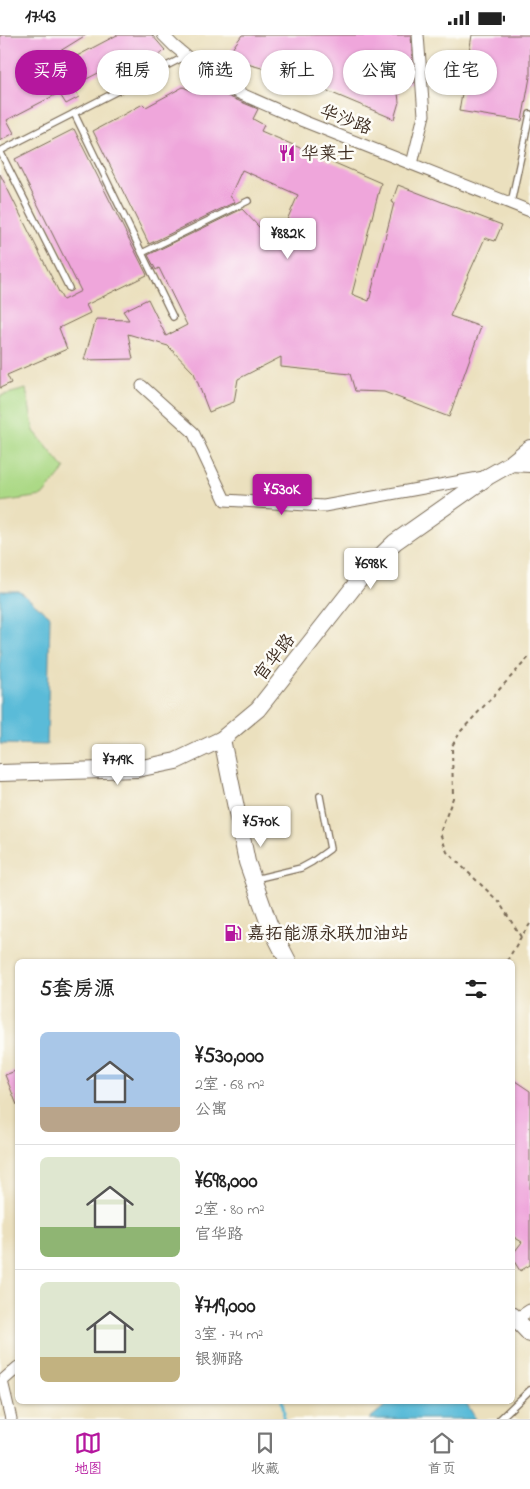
<!DOCTYPE html>
<html lang="zh">
<head>
<meta charset="utf-8">
<style>
  :root { --surface:#fff; --page:#f2f2f2; --text:#222; --muted:#767676; --line:#e0e0e0; --accent:#b5179e }
  body { margin:0; font-family:"Indie Flower","LXGW WenKai TC",sans-serif; background:var(--page); color:var(--text); height:100vh; display:flex; flex-direction:column; font-size:19px; white-space:nowrap }
  * { box-sizing:border-box; margin:0 }
  p { font-size:16px; color:var(--muted) }
  .icon { flex:none; width:28px; height:28px; fill:none; stroke:currentColor; stroke-width:2; stroke-linecap:round; stroke-linejoin:round }
  .map { position:relative; flex:1; overflow:hidden }
  .drawer { position:absolute; left:15px; top:924px; width:500px; height:445px; display:flex; flex-direction:column; background:var(--surface); border-radius:8px; box-shadow:0 1px 4px #0004 }
  .drawer>* { flex:none }
  .banner { position:absolute; left:15px; top:15px; width:500px; height:45px; display:flex; gap:10px }
  .price { position:absolute; translate:-50% -42px; padding:0 11px; border-radius:5px; background:#fff; color:#222; font-size:16px; line-height:32px; filter:drop-shadow(0 1px 2px #0008) }
  .price::after { content:''; position:absolute; left:50%; top:30px; width:15px; height:11px; margin-left:-8px; background:inherit; clip-path:polygon(0 0,100% 0,50% 100%) }
  .price.selected { background:var(--accent); color:#fff }
  ul { padding:0; list-style:none }
  li { display:flex; align-items:center; gap:15px; height:125px; padding:0 25px }
  li+li { border-top:1px solid var(--line) }
  li span { display:grid; place-items:center; flex:none; width:140px; height:100px; border-radius:8px; color:#555 }
  li>.icon { margin-inline-start:auto }
  span .icon { width:60px; height:60px; fill:#fffc; stroke-width:1 }
  li b { font-size:21px }
  h2 { display:flex; justify-content:space-between; align-items:center; height:60px; padding:0 25px; font-size:21px }
  .chip { padding:0 18px; border-radius:22px; background:var(--surface); box-shadow:0 1px 4px #0004; font-size:18px; line-height:45px }
  .chip.selected { background:var(--accent); color:#fff }
  .status { display:flex; justify-content:space-between; align-items:center; height:35px; padding:0 25px; background:var(--surface); direction:ltr }
  .status svg { height:14px; fill:currentColor }
  .dock { display:flex; justify-content:space-around; align-items:center; height:70px; border-top:1px solid var(--line); background:var(--surface); font-size:14px; color:var(--muted) }
  .dock a { display:grid; justify-items:center; gap:2px }
  .dock .selected { color:var(--accent) }
  .map>svg:first-child { display:block }
</style>
</head>
<body>
<div class="status"><b>17:43</b><svg viewBox="0 0 49 12"><path d="M0 12V9h3v3zM5 12V6h3v6zM10 12V3h3v9zM15 12V0h3v12zM26 1h20v11H26zM47 4h2v5h-2z"/></svg></div>
<div class="map">
<svg width="530" height="1384" viewBox="0 0 530 1384">
  <rect width="100%" height="100%" fill="#fdfcf7"/>
  <filter id="ink" filterUnits="userSpaceOnUse"><feTurbulence type="fractalNoise" baseFrequency=".02" numOctaves="2"/><feDisplacementMap in="SourceGraphic" scale="10" xChannelSelector="R" yChannelSelector="G"/><feConvolveMatrix kernelMatrix="1 2 1 2 8 2 1 2 1" color-interpolation-filters="sRGB"/></filter>
  <filter id="wash" filterUnits="userSpaceOnUse"><feTurbulence type="fractalNoise" baseFrequency=".0096" numOctaves="4" result="noise"/><feDisplacementMap in="SourceGraphic" scale="20" xChannelSelector="R" yChannelSelector="G"/><feGaussianBlur stdDeviation="1.12" result="paint"/><feColorMatrix in="noise" values="0 0 0 0 0 0 0 0 0 0 0 0 0 0 0 0 0 1.4 0 .05"/><feComposite in="paint" operator="in"/></filter>
  <g filter="url(#wash)">
    <rect width="100%" height="100%" fill="#ebe0be"/>
    <!-- green -->
    <path fill="#acd986" stroke="#748252" d="M26 354 34 396 65 434 42 461 0 467V361Z"/>
    <!-- water -->
    <g fill="#5abbd8" stroke="#4a727b">
      <path d="M0 556H19L50 581 47 710 0 709Z"/>
      <path d="M391 1366H465L476 1384H369Z"/>
    </g>
    <g fill="none" stroke-linecap="round" stroke-linejoin="round">
      <!-- stream -->
      <path stroke="#5abbd8" stroke-width="3" d="M282 1366 284 1377 283 1384"/>
    </g>
    <g id="blocks">
      <!-- building -->
      <g fill="#efa6db">
        <path d="M0 0H86L52 21 58 31 117 0H152L165 15 150 29 139 17 73 51 79 62 66 69 59 58 7 85 14 98 0 106Z"/>
        <path d="M242 0H411L414 48 397 49 399 67 394 84 320 53 319 55 284 39 232 25 229 18Z"/>
        <path d="M472 0H530V42L522 86 459 76Z"/>
        <path d="M198 45 214 53 220 58 258 74 253 84 264 90 261 96 381 148 352 259 369 266 394 168 392 167 398 150 502 190 495 206 485 203 450 281 481 292 449 382 384 357 355 356 350 339 281 332V322L238 344 234 367 209 377 194 338 168 311 128 299 133 324 84 325 96 284 129 285 123 276 148 264 166 301 187 290 159 233 156 235 148 220 242 174 276 210 298 160 242 135 230 161 235 167 149 209 93 96 143 69 146 72 183 52 193 56Z"/>
        <path d="M74 94 147 240 86 270 90 278 59 293 67 314 7 340 11 348 0 353V139L63 265 81 256 15 124Z"/>
        <path d="M18 1035V1070H17L5 1040Z"/>
        <path d="M512 1044 530 1056V1230L520 1236 512 1223V1220L522 1207 512 1201Z"/>
      </g>
    </g>
  </g>
  <g filter="url(#ink)">
    <use href="#blocks" fill-opacity="0" stroke="#796a56" stroke-width="1"/>
    <g fill="none" stroke-linecap="round" stroke-linejoin="round">
      <!-- service casing -->
      <g stroke="#796a56" stroke-width="8">
        <g id="service">
          <path d="M74 78 173 282"/>
          <path d="M0 116 186 21"/>
          <path d="M0 116 69 253"/>
          <path d="M511 168 530 79"/>
          <path d="M142 218 248 166"/>
          <path d="M255 844 301 833 312 827 330 814 320 761"/>
          <path d="M500 1384 530 1355"/>
        </g>
      </g>
      <!-- minor casing -->
      <g stroke="#796a56" stroke-width="13">
        <g id="minor">
          <path d="M163 0 174 11 223 51 303 86 530 176"/>
          <path d="M412 129 424 80 418 0"/>
          <path d="M142 351 193 397 225 465 324 471 484 442"/>
          <path d="M516 1284 530 1275"/>
          <path d="M11 1384 2 1346 18 1332"/>
        </g>
      </g>
      <!-- tertiary casing -->
      <g stroke="#796a56" stroke-width="16">
        <path id="tertiary" d="M510 429 530 430"/>
      </g>
      <!-- secondary casing -->
      <g stroke="#796a56" stroke-width="18">
        <g id="secondary">
          <path d="M222 704 247 827 269 889 288 926"/>
          <path d="M0 738 137 734 176 726 222 704 258 674 371 530 395 507 489 441 510 429 530 413"/>
          <path d="M512 1280 530 1299"/>
        </g>
      </g>
      <!-- path -->
      <g stroke="#796a56" stroke-width="2" stroke-dasharray="4 4" stroke-linecap="butt">
        <path d="M521 902 499 867 447 817 440 798 453 763 452 711 461 696 530 621"/>
        <path d="M507 926 521 902 530 889"/>
      </g>
      <!-- service -->
      <use href="#service" stroke="#fff" stroke-width="5.5"/>
      <!-- minor -->
      <use href="#minor" stroke="#fff" stroke-width="11"/>
      <!-- tertiary -->
      <use href="#tertiary" stroke="#fff" stroke-width="14"/>
      <!-- secondary -->
      <use href="#secondary" stroke="#fff" stroke-width="16"/>
    </g>
  </g>
  <!-- icons -->
  <defs>
    <g id="restaurant-bare" transform="scale(1.35)"><path d="M-5-6h1v4h1v-4h1v4h1v-4h1v5L-1.5 .5V6h-2V.5L-5-1ZM5-6V6H3V1.5H1.5Q1.5-4 5-6Z" fill="#b5179e" stroke="#fdfcf7" stroke-width="2.5" paint-order="stroke"/></g>
    <g id="fuel-bare" transform="scale(1.35)"><path d="M-5.5-6h7V0h2V4h1.3V-2.5L3-4.5l.8-.8L6-3V5H2.5V1h-1V6h-7ZM-4.2-4.7v3.2H.2V-4.7Z" fill="#b5179e" stroke="#fdfcf7" stroke-width="2.5" paint-order="stroke"/></g>
  </defs>
  <g fill-rule="evenodd">
    <use href="#restaurant-bare" x="287" y="118"/>
    <use href="#fuel-bare" x="233" y="898"/>
  </g>
  <g text-anchor="middle" stroke-width="5" stroke-linejoin="round" paint-order="stroke">
    <!-- street labels -->
    <g font-size="18" fill="#3b2a1e" stroke="#fdfcf7">
      <text transform="translate(346 84) rotate(21)" y="6">华沙路</text>
      <text transform="translate(274 622) rotate(-52)" y="6">官华路</text>
    </g>
    <!-- poi labels -->
    <g font-size="18" fill="#3b2a1e" stroke="#fdfcf7" text-anchor="start">
      <text x="301" y="124">华莱士</text>
      <text x="247" y="904">嘉拓能源永联加油站</text>
    </g>
  </g>
</svg>
<b class="price" style="left:288px;top:225px">¥882K</b>
<b class="price selected" style="left:282px;top:481px">¥530K</b>
<b class="price" style="left:371px;top:555px">¥698K</b>
<b class="price" style="left:118px;top:751px">¥719K</b>
<b class="price" style="left:261px;top:813px">¥570K</b>
<div class="banner">
<a class="chip selected">买房</a>
<a class="chip">租房</a>
<a class="chip">筛选</a>
<a class="chip">新上</a>
<a class="chip">公寓</a>
<a class="chip">住宅</a>
</div>
<section class="drawer">
<h2>5套房源<svg class="icon" aria-label="filters" viewBox="0 0 24 24"><path d="M4 7h16M4 17h16"/><circle cx="9" cy="7" r="2"/><circle cx="15" cy="17" r="2"/></svg></h2>
<ul>
<li><span style="background:linear-gradient(#a9c7e8 75%,#b9a48a 0)"><svg class="icon" aria-label="home" viewBox="0 0 24 24"><path d="M3 11l9-7 9 7M6 9v11h12V9"/></svg></span><div><b>¥530,000</b><p>2室 · 68 m²</p><p>公寓</p></div></li>
<li><span style="background:linear-gradient(#dfe7d0 70%,#8fb573 0)"><svg class="icon" aria-label="home" viewBox="0 0 24 24"><path d="M3 11l9-7 9 7M6 9v11h12V9"/></svg></span><div><b>¥698,000</b><p>2室 · 80 m²</p><p>官华路</p></div></li>
<li><span style="background:linear-gradient(#dfe7d0 75%,#c2b280 0)"><svg class="icon" aria-label="home" viewBox="0 0 24 24"><path d="M3 11l9-7 9 7M6 9v11h12V9"/></svg></span><div><b>¥719,000</b><p>3室 · 74 m²</p><p>银狮路</p></div></li>
</ul>
</section>
</div>
<nav class="dock">
<a class="selected"><svg class="icon" aria-label="map" viewBox="0 0 24 24"><path d="M3 6l6-2 6 2 6-2v14l-6 2-6-2-6 2zM9 4v14M15 6v14"/></svg>地图</a>
<a><svg class="icon" aria-label="saved" viewBox="0 0 24 24"><path d="M7 4h10v16l-5-4-5 4z"/></svg>收藏</a>
<a><svg class="icon" aria-label="home" viewBox="0 0 24 24"><path d="M3 11l9-7 9 7M6 9v11h12V9"/></svg>首页</a>
</nav>
</body>
</html>
